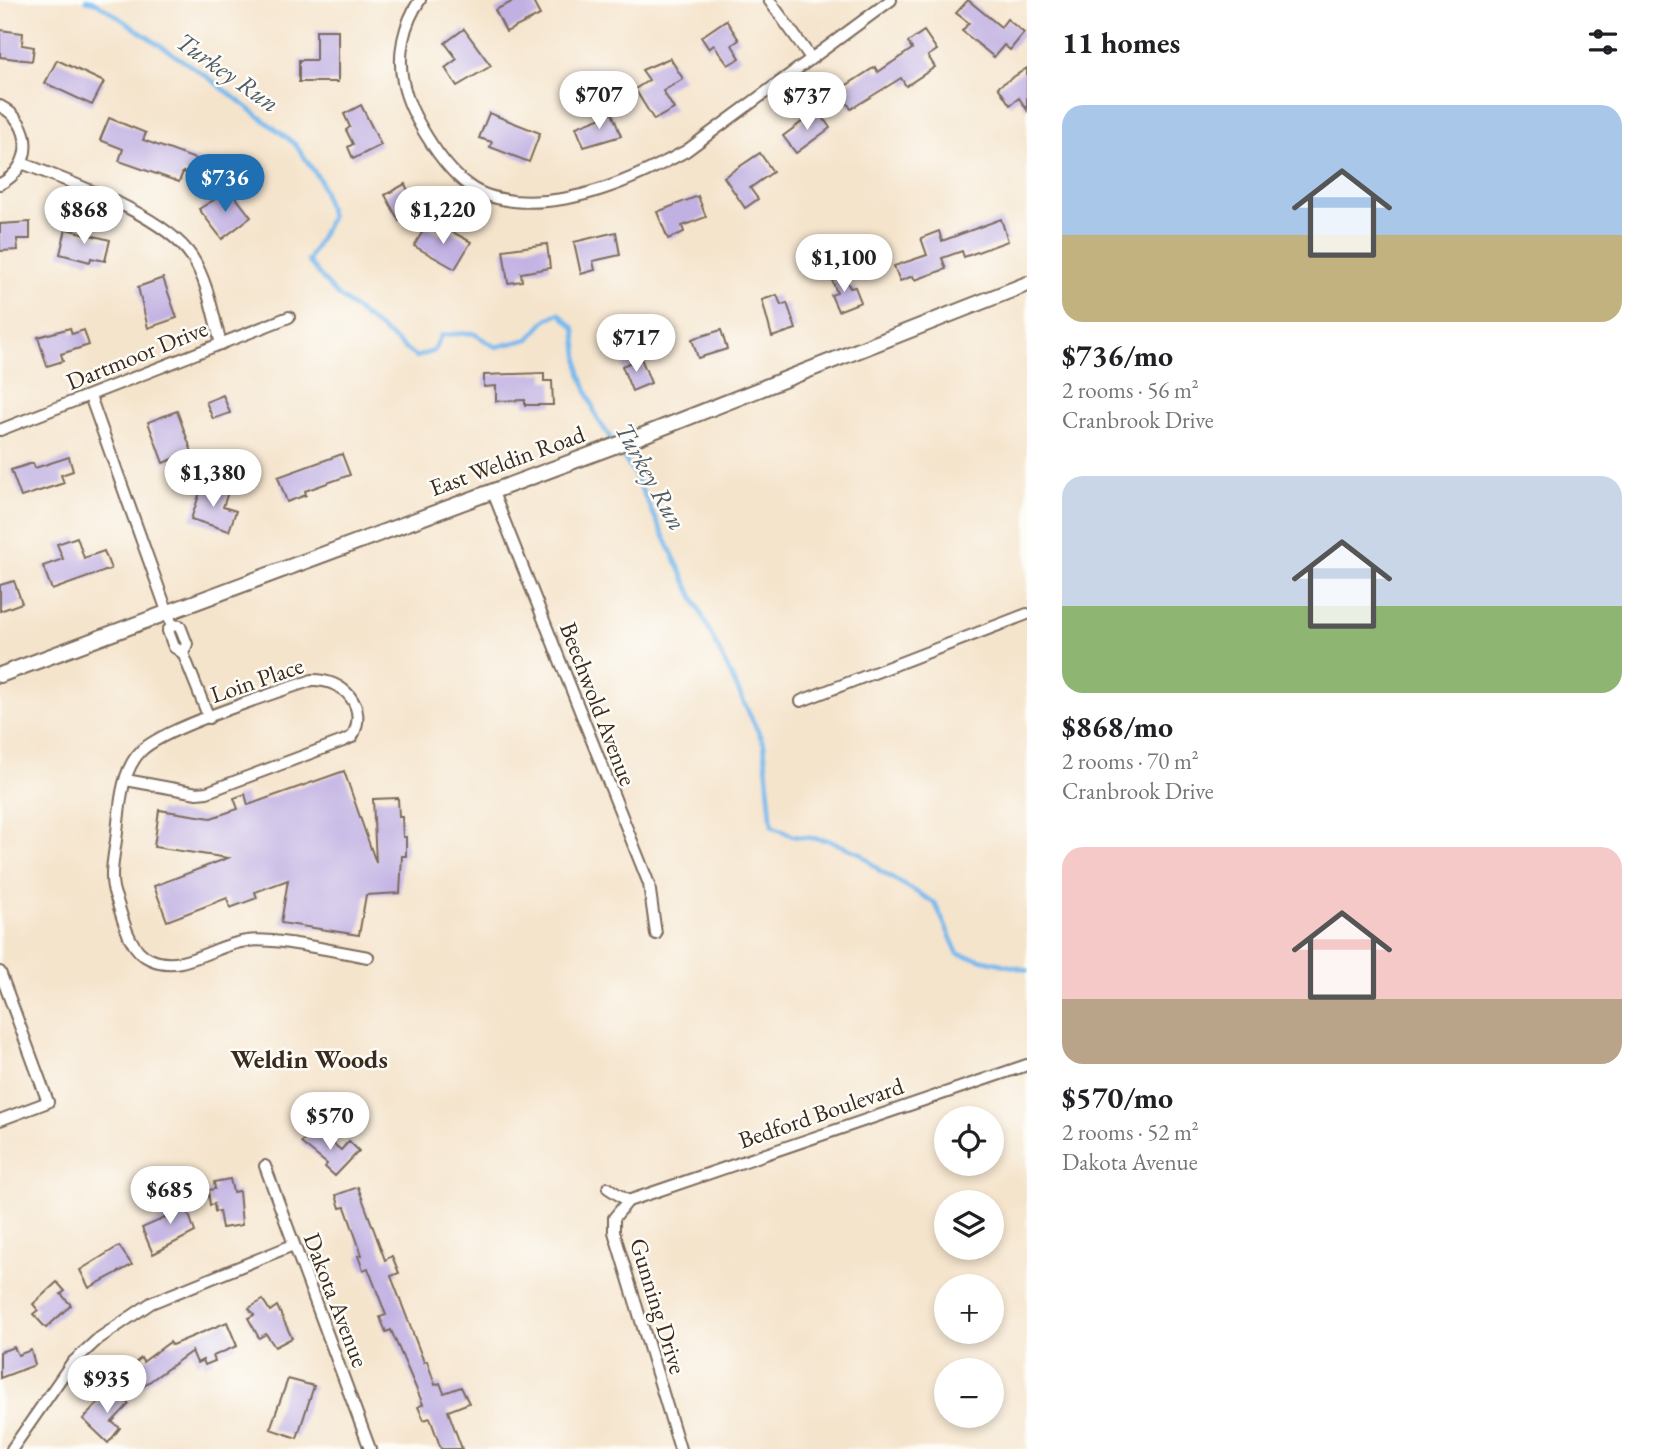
<!DOCTYPE html>
<html lang="en">
<head>
<meta charset="utf-8">
<style>
  :root { --surface:#fff; --page:#f2f2f2; --text:#202124; --muted:#757577; --accent:#1f6fb2 }
  body { margin:0; font-family:"EB Garamond",serif; background:var(--page); color:var(--text); height:100vh; display:flex; flex-direction:column; font-size:26px; white-space:nowrap }
  * { box-sizing:border-box; margin:0 }
  p { font-size:23px; color:var(--muted) }
  .icon { flex:none; width:38px; height:38px; fill:none; stroke:currentColor; stroke-width:2; stroke-linecap:round; stroke-linejoin:round }
  .map { position:relative; flex:1; overflow:hidden }
  .panel { display:flex; flex-direction:column; background:var(--surface); width:630px }
  .panel>* { flex:none }
  .tools { position:absolute; left:934px; top:1106px; display:grid; gap:14px }
  .tools a { display:grid; place-items:center; width:70px; height:70px; border-radius:50%; background:var(--surface); box-shadow:0 4px 10px #0003; font-size:35px }
  .price { position:absolute; translate:-50% -60px; padding:0 16px; border-radius:24px; background:#fff; color:#222; font-size:23px; line-height:46px; filter:drop-shadow(0 2px 4px #0008) }
  .price::after { content:''; position:absolute; left:50%; top:42px; width:21px; height:16px; margin-left:-10px; background:inherit; clip-path:polygon(0 0,100% 0,50% 100%) }
  .price.on { background:var(--accent); color:#fff }
  ul { padding:0; list-style:none }
  li { display:grid; align-content:center; gap:14px; height:371px; padding:0 35px }
  li span { display:grid; place-items:center; height:217px; border-radius:21px; color:#555 }
  li>.icon { margin-inline-start:auto }
  span .icon { width:126px; height:126px; fill:#fffc; stroke-width:1 }
  li b { font-size:30px }
  h2 { display:flex; justify-content:space-between; align-items:center; height:84px; padding:0 35px; font-size:30px }
  main { display:flex; flex:1; min-height:0 }
  .map>svg:first-child { display:block }
</style>
</head>
<body>
<main>
<div class="map">
<svg width="1027" height="1449" viewBox="0 0 1027 1449">
  <rect width="100%" height="100%" fill="#fdfcf7"/>
  <filter id="ink" filterUnits="userSpaceOnUse"><feTurbulence type="fractalNoise" baseFrequency=".0143" numOctaves="2"/><feDisplacementMap in="SourceGraphic" scale="14" xChannelSelector="R" yChannelSelector="G"/><feConvolveMatrix kernelMatrix="1 2 1 2 8 2 1 2 1" color-interpolation-filters="sRGB"/></filter>
  <filter id="wash" filterUnits="userSpaceOnUse"><feTurbulence type="fractalNoise" baseFrequency=".00686" numOctaves="4" result="noise"/><feDisplacementMap in="SourceGraphic" scale="28" xChannelSelector="R" yChannelSelector="G"/><feGaussianBlur stdDeviation="1.57" result="paint"/><feColorMatrix in="noise" values="0 0 0 0 0 0 0 0 0 0 0 0 0 0 0 0 0 1.4 0 .05"/><feComposite in="paint" operator="in"/></filter>
  <g filter="url(#wash)">
    <rect width="100%" height="100%" fill="#f5e4cc"/>
    <g fill="none" stroke-linecap="round" stroke-linejoin="round">
      <!-- stream -->
      <path stroke="#78b9ed" stroke-width="4.5" d="M86 0 97 3 209 78 295 144 320 180 331 217 308 261 335 293 416 357 434 351 441 335 473 333 496 347 529 339 547 319 559 313 575 329 580 373 597 418 633 472 764 744 772 826 793 836 828 840 860 853 879 870 935 903 958 954 1027 970"/>
    </g>
    <g id="blocks">
      <!-- building -->
      <g fill="#c1b1e3">
        <path d="M516 0H532L540 15 506 32 495 10Z"/>
        <path d="M968 0 1001 27 1007 19 1024 33 1010 50 1004 45 994 57 962 31 969 23 956 13Z"/>
        <path d="M726 20 739 40 732 45 740 58 728 65 714 45 709 49 701 37Z"/>
        <path d="M464 29 491 66 457 86 445 68 457 59 445 43Z"/>
        <path d="M0 30 23 33 22 45 34 47 32 61 0 57Z"/>
        <path d="M316 30H338V82H299V60H316Z"/>
        <path d="M924 31 937 50 928 56 935 67 906 86 901 78 851 109 839 90 875 67 878 72 912 49 908 42Z"/>
        <path d="M670 58 683 79 663 91 674 109 654 120 635 89 649 80 642 70Z"/>
        <path d="M57 60 104 82 92 105 45 83Z"/>
        <path d="M1027 68V110L1019 98 1010 105 998 87Z"/>
        <path d="M361 105 381 145 353 159 348 147 353 144 346 130 350 127 344 114Z"/>
        <path d="M818 110 830 128 796 153 783 136Z"/>
        <path d="M489 113 540 133 529 162 490 147 492 142 479 138Z"/>
        <path d="M612 113 621 136 584 147 576 127Z"/>
        <path d="M109 118 146 133 143 140 201 161 196 176 183 172 179 182 119 161 123 149 100 140Z"/>
        <path d="M760 153 773 172 750 188 758 199 745 208 724 177Z"/>
        <path d="M405 184 417 211 399 221 385 195Z"/>
        <path d="M230 190 251 217 222 239 199 209Z"/>
        <path d="M698 196 706 217 682 226 684 232 668 239 657 212Z"/>
        <path d="M1001 219 1008 241 964 257 962 251 942 258 946 269 915 280 913 276 900 281 894 266 927 255 921 238 939 231 942 241Z"/>
        <path d="M30 222V239H17L18 250 0 251V224Z"/>
        <path d="M426 226 445 237 449 230 471 242 455 269 414 246Z"/>
        <path d="M66 229 110 240 105 261 91 258 90 262 60 254Z"/>
        <path d="M616 232 620 255 593 261 595 270 581 274 574 242Z"/>
        <path d="M547 244 550 268 521 273 522 281 508 283 503 250Z"/>
        <path d="M844 275 850 288 855 287 861 302 838 311 831 295 837 293 832 280Z"/>
        <path d="M163 278 177 318 148 328 138 287Z"/>
        <path d="M777 295 781 305 787 303 796 329 772 337 762 300Z"/>
        <path d="M70 328 72 334 84 330 89 345 61 354 63 361 47 366 38 337Z"/>
        <path d="M721 330 727 349 698 358 692 339Z"/>
        <path d="M641 358 651 383 632 391 622 366Z"/>
        <path d="M544 373V381H552L553 405H525V400L496 401V386L484 387V375Z"/>
        <path d="M223 395 230 413 213 419 206 402Z"/>
        <path d="M177 411 192 452 163 463 148 422Z"/>
        <path d="M342 454 350 475 305 491 306 495 287 502 278 477Z"/>
        <path d="M69 457 73 471 61 475 64 483 21 497 11 470 33 463 35 468Z"/>
        <path d="M203 484 228 492 223 507 236 511 229 531 191 519Z"/>
        <path d="M77 537 84 558 104 551 111 569 52 590 43 566 63 559 57 544Z"/>
        <path d="M14 581 22 603 0 611V585Z"/>
        <path d="M344 771 376 863 373 799 398 798 399 817H402L403 837H406V856H402L400 893 366 895 359 935 281 923 288 880 255 892 257 898 230 908 227 898 167 921 154 886 228 858 154 847 159 810 211 818 238 809 234 798 245 794 248 805Z"/>
        <path d="M315 1129 341 1150 349 1141 359 1151 335 1176 325 1167 327 1164 301 1143Z"/>
        <path d="M230 1179 233 1192 239 1191 242 1225 222 1228 219 1211 215 1212 214 1204 210 1205 208 1190 215 1189 214 1182Z"/>
        <path d="M358 1187 385 1260 392 1256 399 1273 391 1276 424 1362 427 1361 435 1385 440 1383 444 1393 461 1387 469 1403 448 1411 462 1449H441L430 1418 424 1420 418 1407 423 1404 391 1330 386 1332 380 1317 386 1315 368 1268 363 1270 358 1256 362 1255 345 1207 340 1208 336 1195Z"/>
        <path d="M183 1197 195 1232 153 1254 142 1228 167 1217 163 1204Z"/>
        <path d="M119 1246 132 1265 89 1288 80 1270Z"/>
        <path d="M57 1282 65 1291 61 1294 71 1305 46 1328 33 1314 38 1310 33 1304Z"/>
        <path d="M263 1300 270 1311 277 1306 292 1338 275 1347 266 1334 259 1338 248 1318 254 1315 249 1308Z"/>
        <path d="M227 1322 237 1346 213 1356 215 1361 205 1365 203 1360 197 1363 192 1351 142 1387 129 1368 141 1358 143 1362 170 1342 172 1345Z"/>
        <path d="M14 1347 18 1355 31 1350 35 1365 0 1378V1352Z"/>
        <path d="M288 1379 314 1386 297 1438 270 1429Z"/>
        <path d="M112 1389 129 1404 112 1422 120 1428 108 1443 83 1419Z"/>
      </g>
    </g>
  </g>
  <g filter="url(#ink)">
    <use href="#blocks" fill-opacity="0" stroke="#7c6b5b" stroke-width="2"/>
    <g fill="none" stroke-linecap="round" stroke-linejoin="round">
      <!-- minor casing -->
      <g stroke="#7c6b5b" stroke-width="14">
        <g id="minor">
          <path d="M420 0C404 23 397 54 403 82 409 114 442 166 468 185 480 195 498 199 513 201 573 207 635 179 686 151L891 0"/>
          <path d="M769 0 811 58"/>
          <path d="M0 106C34 123 34 167 0 184"/>
          <path d="M22 163C69 182 164 214 192 257 208 282 213 315 221 344"/>
          <path d="M90 396 172 625 168 631 174 647 183 653 209 718"/>
          <path d="M0 430 289 317"/>
          <path d="M492 490 649 884 656 934"/>
          <path d="M172 625 180 626 187 644 183 653"/>
          <path d="M801 701 1027 614"/>
          <path d="M126 780 197 793 207 792 343 741 352 737C369 706 343 679 312 680 276 693 162 728 140 752 121 772 120 806 117 832 115 853 108 876 115 895 123 916 127 949 150 959 183 974 215 944 247 941 274 937 338 952 368 957"/>
          <path d="M0 972 48 1102 0 1120"/>
          <path d="M265 1166 370 1449"/>
          <path d="M608 1188 628 1201 614 1218V1232L680 1449"/>
          <path d="M628 1201 1027 1065"/>
          <path d="M12 1449 71 1364 98 1339 151 1303 293 1245"/>
        </g>
      </g>
      <!-- tertiary casing -->
      <g stroke="#7c6b5b" stroke-width="18">
        <path id="tertiary" d="M0 675 641 436 1027 284"/>
      </g>
      <!-- minor -->
      <use href="#minor" stroke="#fff" stroke-width="10"/>
      <!-- tertiary -->
      <use href="#tertiary" stroke="#fff" stroke-width="14"/>
    </g>
  </g>
  <g text-anchor="middle" stroke-width="5" stroke-linejoin="round" paint-order="stroke">
    <!-- street labels -->
    <g font-size="24" fill="#3b2a1e" stroke="#fdfcf7">
      <text transform="translate(137 355) rotate(-22)" y="8">Dartmoor Drive</text>
      <text transform="translate(507 461) rotate(-20)" y="8">East Weldin Road</text>
      <text transform="translate(257 680) rotate(-19)" y="8">Loin Place</text>
      <text transform="translate(598 704) rotate(69)" y="8">Beechwold Avenue</text>
      <text transform="translate(821 1113) rotate(-19)" y="8">Bedford Boulevard</text>
      <text transform="translate(336 1300) rotate(69)" y="8">Dakota Avenue</text>
      <text transform="translate(658 1306) rotate(73)" y="8">Gunning Drive</text>
    </g>
    <!-- water labels -->
    <g font-size="26" font-style="italic" fill="#505c66" stroke="#fdfcf7">
      <text transform="translate(228 72) rotate(35)" y="9">Turkey Run</text>
      <text transform="translate(651 476) rotate(61)" y="9">Turkey Run</text>
    </g>
    <!-- neighbourhood labels -->
    <g font-size="26" font-weight="bold" fill="#3b2a1e" stroke="#fdfcf7">
      <text x="309" y="1068">Weldin Woods</text>
    </g>
  </g>
</svg>
<div class="tools">
<a><svg class="icon" aria-label="locate" viewBox="0 0 24 24"><circle cx="12" cy="12" r="6"/><path d="M12 2v4M12 18v4M2 12h4M18 12h4"/></svg></a>
<a><svg class="icon" aria-label="layers" viewBox="0 0 24 24"><path d="M12 4l9 5-9 5-9-5zM3 14l9 5 9-5"/></svg></a>
<a>+</a>
<a>−</a>
</div>
<b class="price" style="left:599px;top:131px">$707</b>
<b class="price" style="left:807px;top:132px">$737</b>
<b class="price on" style="left:225px;top:214px">$736</b>
<b class="price" style="left:84px;top:246px">$868</b>
<b class="price" style="left:443px;top:246px">$1,220</b>
<b class="price" style="left:844px;top:294px">$1,100</b>
<b class="price" style="left:636px;top:374px">$717</b>
<b class="price" style="left:213px;top:509px">$1,380</b>
<b class="price" style="left:330px;top:1152px">$570</b>
<b class="price" style="left:170px;top:1226px">$685</b>
<b class="price" style="left:107px;top:1415px">$935</b>
</div>
<section class="panel">
<h2>11 homes<svg class="icon" aria-label="filters" viewBox="0 0 24 24"><path d="M4 7h16M4 17h16"/><circle cx="9" cy="7" r="2"/><circle cx="15" cy="17" r="2"/></svg></h2>
<ul>
<li><span style="background:linear-gradient(#a9c7e8 60%,#c2b280 0)"><svg class="icon" aria-label="home" viewBox="0 0 24 24"><path d="M3 11l9-7 9 7M6 9v11h12V9"/></svg></span><div><b>$736/mo</b><p>2 rooms · 56 m²</p><p>Cranbrook Drive</p></div></li>
<li><span style="background:linear-gradient(#c9d6e8 60%,#8fb573 0)"><svg class="icon" aria-label="home" viewBox="0 0 24 24"><path d="M3 11l9-7 9 7M6 9v11h12V9"/></svg></span><div><b>$868/mo</b><p>2 rooms · 70 m²</p><p>Cranbrook Drive</p></div></li>
<li><span style="background:linear-gradient(#f6c9c9 70%,#b9a48a 0)"><svg class="icon" aria-label="home" viewBox="0 0 24 24"><path d="M3 11l9-7 9 7M6 9v11h12V9"/></svg></span><div><b>$570/mo</b><p>2 rooms · 52 m²</p><p>Dakota Avenue</p></div></li>
</ul>
</section>
</main>
</body>
</html>
